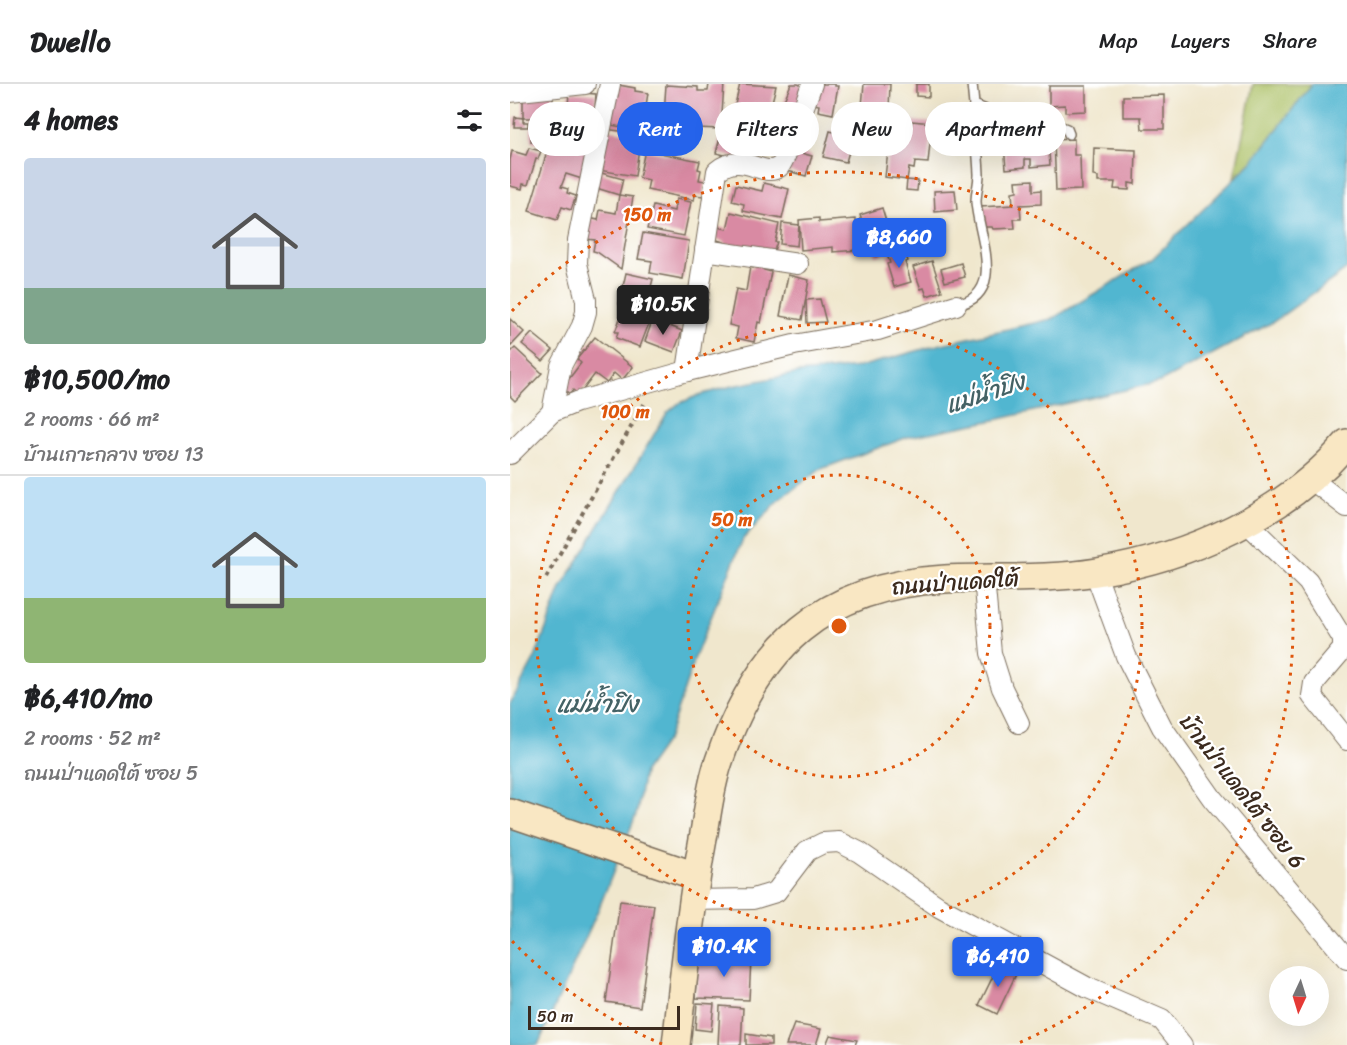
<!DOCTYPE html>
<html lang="en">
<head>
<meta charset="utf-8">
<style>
  :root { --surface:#fff; --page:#f6f6f6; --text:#202124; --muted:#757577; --line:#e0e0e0; --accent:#2563eb }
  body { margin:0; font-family:Sriracha,"Playpen Sans Thai",sans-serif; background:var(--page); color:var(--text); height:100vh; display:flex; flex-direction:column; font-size:22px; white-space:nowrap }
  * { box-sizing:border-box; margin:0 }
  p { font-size:20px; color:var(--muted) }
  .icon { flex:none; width:33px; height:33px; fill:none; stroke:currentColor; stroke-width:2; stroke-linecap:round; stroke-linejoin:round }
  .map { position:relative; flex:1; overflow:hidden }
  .side { display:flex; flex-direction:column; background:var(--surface); width:510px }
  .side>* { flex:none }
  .guide { position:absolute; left:18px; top:18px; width:570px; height:54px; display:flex; gap:12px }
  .needle { width:39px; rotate:184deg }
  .tools { position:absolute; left:759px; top:882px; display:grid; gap:12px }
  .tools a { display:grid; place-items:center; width:60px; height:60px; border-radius:50%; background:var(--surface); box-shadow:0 6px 24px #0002; font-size:30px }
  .scale { position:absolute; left:18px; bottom:15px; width:152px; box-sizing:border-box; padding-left:6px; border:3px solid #3b2a1e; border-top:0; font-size:16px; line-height:21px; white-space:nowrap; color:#3b2a1e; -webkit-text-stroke:4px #fff; paint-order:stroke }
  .price { position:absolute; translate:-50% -51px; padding:0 14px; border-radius:6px; background:var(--accent); color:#fff; font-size:20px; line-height:39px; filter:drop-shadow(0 2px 3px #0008) }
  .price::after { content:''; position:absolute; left:50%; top:36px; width:18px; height:14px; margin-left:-9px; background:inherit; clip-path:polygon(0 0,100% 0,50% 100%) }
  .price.current { background:#222; color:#fff }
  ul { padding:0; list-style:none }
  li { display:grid; align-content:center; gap:12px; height:318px; padding:0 24px }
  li+li { border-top:2px solid var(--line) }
  li span { display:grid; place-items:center; height:186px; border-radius:6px; color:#555 }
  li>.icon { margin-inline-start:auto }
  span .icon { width:108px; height:108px; fill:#fffc; stroke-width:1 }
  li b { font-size:26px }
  h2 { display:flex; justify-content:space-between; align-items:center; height:72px; padding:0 24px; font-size:26px }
  .chip { padding:0 21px; border-radius:27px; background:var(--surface); box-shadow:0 6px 24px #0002; font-size:21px; line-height:54px }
  .chip.current { background:var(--accent); color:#fff }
  header { display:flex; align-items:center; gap:36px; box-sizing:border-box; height:84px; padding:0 30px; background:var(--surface); border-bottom:2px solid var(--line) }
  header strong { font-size:28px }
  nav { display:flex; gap:33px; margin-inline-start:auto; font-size:21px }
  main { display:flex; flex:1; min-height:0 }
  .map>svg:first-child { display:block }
</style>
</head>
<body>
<header>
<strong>Dwello</strong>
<nav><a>Map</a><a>Layers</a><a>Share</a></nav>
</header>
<main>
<section class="side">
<h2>4 homes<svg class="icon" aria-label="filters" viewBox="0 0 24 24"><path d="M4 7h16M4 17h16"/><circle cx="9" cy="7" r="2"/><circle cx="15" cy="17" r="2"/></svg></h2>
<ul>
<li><span style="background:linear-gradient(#c9d6e8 70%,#7fa58c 0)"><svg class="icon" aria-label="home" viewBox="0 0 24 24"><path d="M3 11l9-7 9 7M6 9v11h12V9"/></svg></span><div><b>฿10,500/mo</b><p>2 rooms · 66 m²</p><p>บ้านเกาะกลาง ซอย 13</p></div></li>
<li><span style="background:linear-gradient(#bfe0f5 65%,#8fb573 0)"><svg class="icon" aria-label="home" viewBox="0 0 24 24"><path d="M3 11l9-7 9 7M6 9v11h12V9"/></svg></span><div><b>฿6,410/mo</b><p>2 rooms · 52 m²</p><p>ถนนป่าแดดใต้ ซอย 5</p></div></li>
</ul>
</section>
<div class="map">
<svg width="837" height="961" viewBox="0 0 837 961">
  <rect width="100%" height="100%" fill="#fff"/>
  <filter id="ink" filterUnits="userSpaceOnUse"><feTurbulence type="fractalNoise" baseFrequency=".0167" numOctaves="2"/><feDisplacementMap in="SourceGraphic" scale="12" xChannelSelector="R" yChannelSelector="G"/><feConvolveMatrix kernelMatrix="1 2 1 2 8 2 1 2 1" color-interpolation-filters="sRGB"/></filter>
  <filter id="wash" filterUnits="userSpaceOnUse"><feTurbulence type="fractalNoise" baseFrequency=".008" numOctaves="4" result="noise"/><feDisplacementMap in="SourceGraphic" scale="24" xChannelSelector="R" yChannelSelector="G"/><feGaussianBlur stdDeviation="1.35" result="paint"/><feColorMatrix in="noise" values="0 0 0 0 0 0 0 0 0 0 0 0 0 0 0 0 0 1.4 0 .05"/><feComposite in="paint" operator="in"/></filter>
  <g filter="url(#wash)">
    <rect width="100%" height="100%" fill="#f0e7cd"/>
    <!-- green -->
    <path fill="#aabf63" stroke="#727440" stroke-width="1.5" d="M743 0H802L742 78 724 94Z"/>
    <!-- water -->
    <path fill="#51b6d0" stroke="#467077" stroke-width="1.5" d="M802 0H837V185L763 238 650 298 485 336 398 353 311 385 270 415 233 455 185 573 158 654 134 688 127 728 89 824 28 961H0V620L25 574 51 504 157 329 168 320 189 311 222 302 289 289 349 283 428 261 542 235 642 175 742 78Z"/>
    <g id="blocks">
      <!-- building -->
      <g fill="#d98aa3">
        <path d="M103 0 125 4V7L138 9 132 47 96 40Z"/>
        <path d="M199 0H214L211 45 186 44 187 31 154 30 156 1 188 3V7H198Z"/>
        <path d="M230 0 266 2 260 26 251 24 249 30 255 32 252 47 249 46 248 49 239 47 232 75 206 69 215 35 221 37Z"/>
        <path d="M281 0H288L296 3 284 34 269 28Z"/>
        <path d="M307 0H325V2H328L323 30 308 27 309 21 298 19Z"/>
        <path d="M354 0H380L379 26H366L383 30 380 38 384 40V42L401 44 402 37 422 39 418 79 405 78 404 85 399 84 397 96 375 93 380 50 378 49 374 61 347 54 350 42 347 41 352 22Z"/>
        <path d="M406 0H419V13L406 12Z"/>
        <path d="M539 2H576V27L555 28V21L539 22Z"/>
        <path d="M59 8 86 10 84 39 57 37Z"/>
        <path d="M13 9H43V40H23L22 34H13Z"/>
        <path d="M654 11V45H632L631 33H613V12Z"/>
        <path d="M5 33 13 34V38H18V43H4Z"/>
        <path d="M138 36 175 38V45H183L182 62H173V67L136 64Z"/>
        <path d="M21 43H43V59L21 58Z"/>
        <path d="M95 45 131 50 125 92 88 86Z"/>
        <path d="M537 46 540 81 521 83V75H515V83L496 85 493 49Z"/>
        <path d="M320 47 343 53 336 78 313 73Z"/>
        <path d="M564 55V71H570L571 106 546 107 544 56Z"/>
        <path d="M39 61 80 65 75 96 56 90 51 103 58 105 57 109 66 112 61 126 52 123 47 136 19 127Z"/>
        <path d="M19 64 31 67 28 75H26L18 101 13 100 12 105 0 102V76L2 67 16 71Z"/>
        <path d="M584 64 626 66 625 100 619 99V106L604 105 605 98H588V93L583 92Z"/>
        <path d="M135 66 190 77 188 85 191 86 189 96 195 97 193 112 185 111 184 116 137 106 139 96 129 94Z"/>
        <path d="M284 67 302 72 296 92 278 87Z"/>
        <path d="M88 88 113 95 109 111 83 103Z"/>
        <path d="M397 96 408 97 407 107 396 106Z"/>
        <path d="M523 96V107L531 106V120L510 121 511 135H504L505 144 483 145 482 143H472L470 123 503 121 502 108 507 107 506 97Z"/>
        <path d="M254 99 279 105 272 135 233 127 234 120 222 117 226 101 252 107Z"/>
        <path d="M445 106 447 126 425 128 424 107Z"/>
        <path d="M109 111 123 113 111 185 87 168 83 167 85 156 76 155 79 134 88 136 90 126 106 129Z"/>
        <path d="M166 115 181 118 174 152 137 145 143 122 164 127Z"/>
        <path d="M372 124 379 147 377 148 383 167 366 172 360 153 357 154 350 131Z"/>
        <path d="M221 128 269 140 265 158H267L262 172 213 160 214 158 200 154 203 142 217 145Z"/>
        <path d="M309 134V138L346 135 348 166 323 168V163L291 166 289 136Z"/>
        <path d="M272 139 289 141 287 162 270 160Z"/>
        <path d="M409 143 414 161 399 166 394 147Z"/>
        <path d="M133 149 179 157 173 195 140 189 142 177 128 175Z"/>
        <path d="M394 166 398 177 395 178 401 198 384 203 377 180 380 179 377 171Z"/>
        <path d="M244 177 255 179 254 186 261 188 251 239 248 238 244 258 226 254 228 243 219 241 226 205 236 207 240 183 243 184Z"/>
        <path d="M422 177 432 207 417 212 414 204 411 205 403 183Z"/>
        <path d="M451 179 455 193 435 198 431 185Z"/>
        <path d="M116 189 143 195 135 226 109 220Z"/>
        <path d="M278 191 299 196 292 236 270 232Z"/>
        <path d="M310 215 316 238 297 239 296 216Z"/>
        <path d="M114 224 141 234 130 263 106 254 108 248H105Z"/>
        <path d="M0 235 14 248 0 263Z"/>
        <path d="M143 235 172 247 164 268 135 257Z"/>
        <path d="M22 249 43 266 33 277 12 260Z"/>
        <path d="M85 253 123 283 112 296 104 289 97 299 85 290 69 311 63 306 60 310 52 304 71 279 67 275Z"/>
        <path d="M5 264 32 289 5 317 0 312V269Z"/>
        <path d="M110 817 144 821 130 923 96 918Z"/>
        <path d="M188 872 241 874 239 916 186 914Z"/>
        <path d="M490 878 508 886 487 930 469 921Z"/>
        <path d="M187 919 204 920 201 947 185 945Z"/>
        <path d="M210 922 233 924 231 961H208Z"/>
        <path d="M284 940 311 945 306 961H276Z"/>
        <path d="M236 950 261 954V961H236Z"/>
        <path d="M320 951 347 956 345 961H316Z"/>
      </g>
    </g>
  </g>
  <g filter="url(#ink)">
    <use href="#blocks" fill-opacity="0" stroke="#7a6c5b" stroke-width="1.5"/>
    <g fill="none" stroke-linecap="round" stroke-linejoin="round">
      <!-- lane casing -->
      <g stroke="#7a6c5b" stroke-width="12">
        <g id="lane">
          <path d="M462 0 464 21 498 35 549 42 557 45 559 50"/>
          <path d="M446 221C498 211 468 151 466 118 466 108 469 99 469 90 468 67 465 44 464 21"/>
        </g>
      </g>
      <!-- street casing -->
      <g stroke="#7a6c5b" stroke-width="22">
        <g id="street">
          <path d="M0 8 75 0"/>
          <path d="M195 166 288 180"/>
          <path d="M177 287 207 87C233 66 253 95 269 83 275 79 297 13 302 0"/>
          <path d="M42 328 51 282 72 242 76 228V216L67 180 68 156 100 0"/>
          <path d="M0 370 42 328 67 318 177 287 284 261 368 246 446 221"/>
          <path d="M801 395 837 423"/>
          <path d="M736 438 798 498 833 555V565L804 599 802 612 837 656"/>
          <path d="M585 488 616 572 652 643 702 714 837 875"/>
          <path d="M474 494 481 569 492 604 509 639"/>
          <path d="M181 816 243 815 266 808 297 767 313 759 329 758 349 768 429 823 578 904 652 936 672 961"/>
        </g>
      </g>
      <!-- secondary casing -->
      <g stroke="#7a6c5b" stroke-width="30">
        <g id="secondary">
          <path d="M0 729 186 792"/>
          <path d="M166 961C174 890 181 819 194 749 198 725 201 700 209 677 248 562 312 502 435 495 485 493 537 496 587 488 680 473 775 431 837 359"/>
        </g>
      </g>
      <!-- path -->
      <path stroke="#7a6c5b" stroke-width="4" stroke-dasharray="4.5 4.5" stroke-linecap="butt" d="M36 494 134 320"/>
      <!-- lane -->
      <use href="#lane" stroke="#fff" stroke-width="9"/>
      <!-- street -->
      <use href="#street" stroke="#fff" stroke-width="20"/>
      <!-- secondary -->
      <use href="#secondary" stroke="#f9e7c3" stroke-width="27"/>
    </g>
  </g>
  <!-- distance rings -->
  <g fill="none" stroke="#df570d" stroke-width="3" stroke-dasharray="3 6">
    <circle cx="329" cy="542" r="151"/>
    <circle cx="329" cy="542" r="303"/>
    <path d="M152 960A454 454 0 0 1 2 857M2 227A454 454 0 1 1 506 960"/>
  </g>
  <g text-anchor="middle" stroke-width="4.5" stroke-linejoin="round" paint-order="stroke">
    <!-- street labels -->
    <g font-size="22" fill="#3b2a1e" stroke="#fff">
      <text transform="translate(445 498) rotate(-4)" y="8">ถนนป่าแดดใต้</text>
      <text transform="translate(733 707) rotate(52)" y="8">บ้านป่าแดดใต้ ซอย 6</text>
    </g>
    <!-- water labels -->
    <g font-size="24" font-style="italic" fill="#446265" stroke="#fff">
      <text transform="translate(475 309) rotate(-18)" y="8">แม่น้ำปิง</text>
      <text x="87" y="628">แม่น้ำปิง</text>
    </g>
  </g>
  <circle cx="329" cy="542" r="9" fill="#df570d" stroke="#fff" stroke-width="3"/>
  <g font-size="18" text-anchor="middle" font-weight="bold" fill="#df570d" stroke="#fff" stroke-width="4.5" stroke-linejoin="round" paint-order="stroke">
    <text x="137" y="137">150 m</text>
    <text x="115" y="334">100 m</text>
    <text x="222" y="442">50 m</text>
  </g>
</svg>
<div class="tools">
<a><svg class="needle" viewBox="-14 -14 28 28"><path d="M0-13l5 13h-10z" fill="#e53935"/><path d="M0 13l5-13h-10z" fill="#757577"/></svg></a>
</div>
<div class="scale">50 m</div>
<b class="price" style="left:389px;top:185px">฿8,660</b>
<b class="price current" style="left:153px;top:252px">฿10.5K</b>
<b class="price" style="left:214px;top:894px">฿10.4K</b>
<b class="price" style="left:488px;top:904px">฿6,410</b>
<div class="guide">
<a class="chip">Buy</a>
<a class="chip current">Rent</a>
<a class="chip">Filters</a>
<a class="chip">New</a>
<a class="chip">Apartment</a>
</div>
</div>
</main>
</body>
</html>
